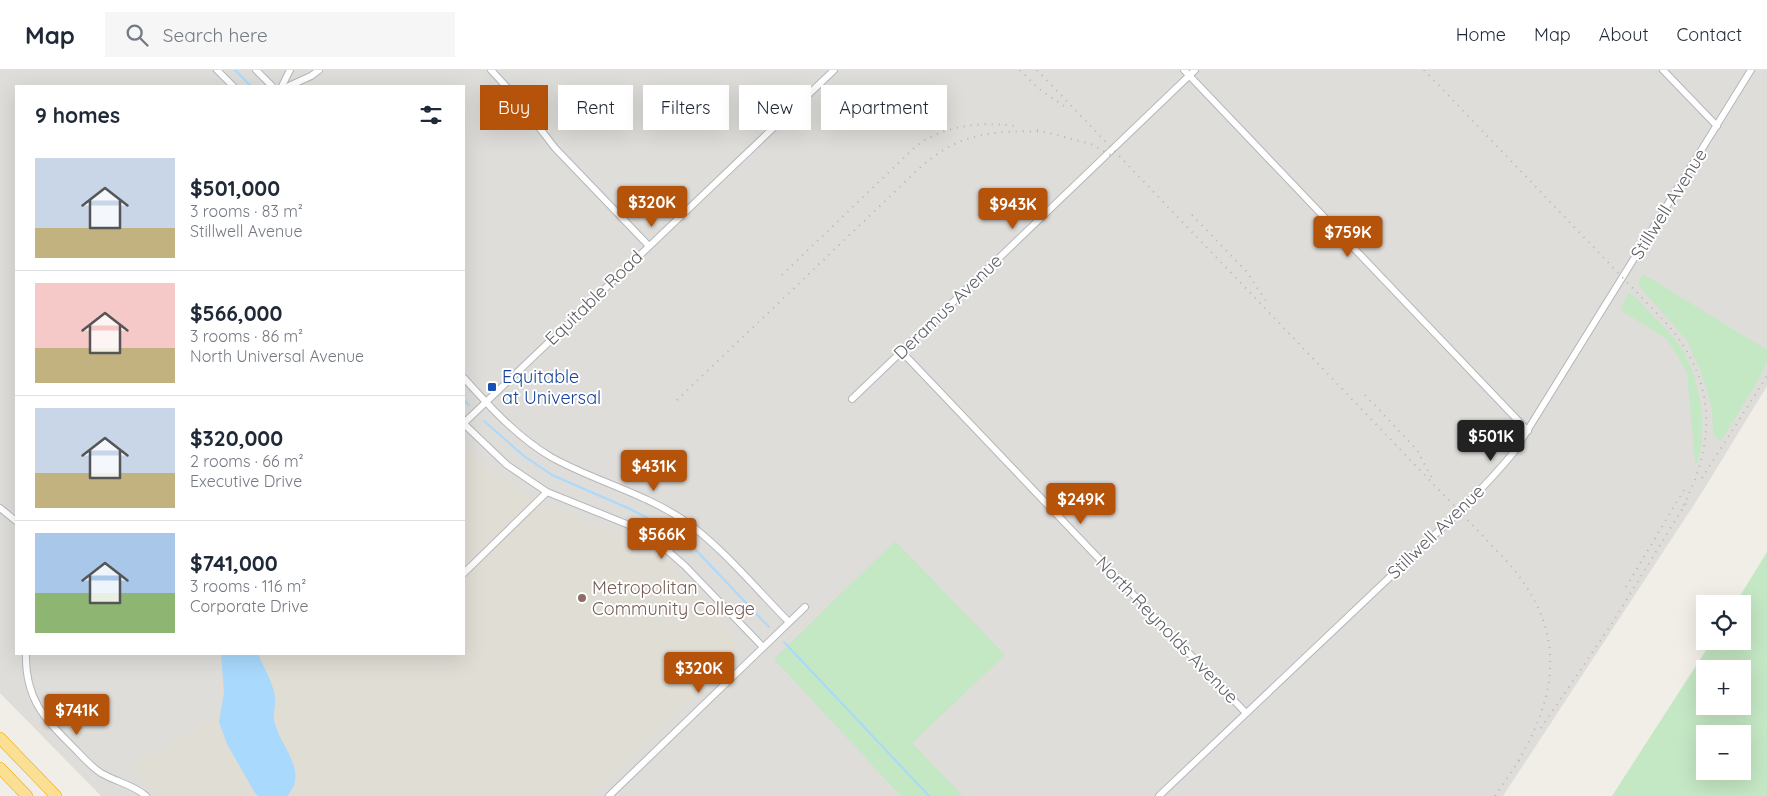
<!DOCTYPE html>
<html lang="en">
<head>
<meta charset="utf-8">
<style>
  :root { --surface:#fff; --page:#f6f6f7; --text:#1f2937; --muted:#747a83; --line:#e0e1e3; --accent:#b45309 }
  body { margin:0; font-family:Quicksand,sans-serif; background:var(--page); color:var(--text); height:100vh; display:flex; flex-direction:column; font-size:19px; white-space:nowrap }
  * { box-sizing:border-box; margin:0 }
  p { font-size:16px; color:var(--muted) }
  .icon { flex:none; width:28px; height:28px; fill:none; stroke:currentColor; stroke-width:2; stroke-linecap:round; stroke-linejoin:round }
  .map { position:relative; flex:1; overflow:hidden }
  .side { position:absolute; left:15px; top:15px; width:450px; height:570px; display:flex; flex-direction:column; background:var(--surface); border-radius:0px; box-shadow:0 5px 20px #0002 }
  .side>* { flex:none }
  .hud { position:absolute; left:480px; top:15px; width:475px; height:45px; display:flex; gap:10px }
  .buttons { position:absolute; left:1696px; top:525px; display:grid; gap:10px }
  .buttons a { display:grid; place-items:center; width:55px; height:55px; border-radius:0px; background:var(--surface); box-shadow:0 5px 20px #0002; font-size:25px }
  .price { position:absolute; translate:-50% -42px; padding:0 11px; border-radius:5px; background:var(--accent); color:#fff; font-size:16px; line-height:32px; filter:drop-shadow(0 1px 2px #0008) }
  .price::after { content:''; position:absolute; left:50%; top:30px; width:15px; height:11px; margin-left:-8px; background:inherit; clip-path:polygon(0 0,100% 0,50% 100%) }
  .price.on { background:#222; color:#fff }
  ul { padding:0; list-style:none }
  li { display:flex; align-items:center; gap:15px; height:125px; padding:0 20px }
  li+li { border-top:1px solid var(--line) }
  li span { display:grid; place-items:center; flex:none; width:140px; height:100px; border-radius:0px; color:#555 }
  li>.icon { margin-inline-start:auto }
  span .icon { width:60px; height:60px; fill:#fffc; stroke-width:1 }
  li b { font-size:21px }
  h2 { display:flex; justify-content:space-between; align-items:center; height:60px; padding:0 20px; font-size:21px }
  .tag { padding:0 18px; border-radius:0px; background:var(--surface); box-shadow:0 5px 20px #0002; font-size:18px; line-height:45px }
  .tag.on { background:var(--accent); color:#fff }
  header { display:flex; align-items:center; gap:30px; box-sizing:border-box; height:70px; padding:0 25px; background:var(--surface); border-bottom:1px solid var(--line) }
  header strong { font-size:24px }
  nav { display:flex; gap:28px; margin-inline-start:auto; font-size:18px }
  .search { width:350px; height:45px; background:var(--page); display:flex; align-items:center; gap:12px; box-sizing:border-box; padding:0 18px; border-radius:0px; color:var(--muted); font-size:19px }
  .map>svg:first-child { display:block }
</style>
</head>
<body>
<header>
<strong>Map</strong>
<div class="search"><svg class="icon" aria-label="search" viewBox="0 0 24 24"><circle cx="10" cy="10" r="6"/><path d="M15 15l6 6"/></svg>Search here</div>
<nav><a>Home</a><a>Map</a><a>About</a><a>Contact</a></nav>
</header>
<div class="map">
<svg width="1767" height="726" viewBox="0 0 1767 726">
  <rect width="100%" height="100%" fill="#f0eee7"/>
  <!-- industrial -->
  <path fill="#dfddd9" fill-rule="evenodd" d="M0 0H1767V316L1701 424 1503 726H101L0 623ZM16 16H464V584H16Z"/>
  <!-- education -->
  <path fill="#e0ddd5" d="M464 372 490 400 530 427 634 472 667 492 735 564 738 583 590 726H158L127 698 220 644 219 584H464Z"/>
  <!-- green -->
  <g fill="#c4e7c4" fill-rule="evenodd">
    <path d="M1643 204 1767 280V291L1760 307 1721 371 1713 365 1712 338 1701 302 1686 269 1638 215Z"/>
    <path d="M1629 223 1635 227C1649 242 1664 256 1677 272 1696 296 1705 341 1702 371 1701 379 1699 386 1697 394L1695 393 1687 302 1667 269 1620 240Z"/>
    <path d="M895 471 1005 585 912 673 963 726H901L774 589Z"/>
    <path d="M1767 482V726H1612L1712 571H1742V534H1735ZM1705 599H1742V636H1705ZM1705 664H1742V701H1705Z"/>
  </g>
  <!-- water -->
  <path fill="#a9d9fd" d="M221 584H258C264 598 273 612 275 627 276 636 272 645 275 654 282 678 309 703 287 726H258L255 723 227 674 219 652 224 622Z"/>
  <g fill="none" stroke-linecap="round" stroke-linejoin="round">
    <!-- stream -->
    <g stroke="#a9d9fd" stroke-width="2">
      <path d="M235 0 251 16"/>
      <path d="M464 330 469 335"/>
      <path d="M484 351 524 386 552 405 630 439 663 456 693 477 769 557"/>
      <path d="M784 572 929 726"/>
    </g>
    <!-- street casing -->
    <g stroke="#b4b7bb" stroke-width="8">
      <g id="street">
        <path d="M217 0 233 16"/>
        <path d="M256 0 272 16"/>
        <path d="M491 0 514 25 555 78 649 176"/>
        <path d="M1184 0 1528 361"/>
        <path d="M1663 0 1717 56"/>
        <path d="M282 16 290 0"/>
        <path d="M289 16 311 6 319 0"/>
        <path d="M902 282 1245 642"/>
        <path d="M464 308C490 337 517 367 551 387 594 411 644 423 685 451 722 477 757 520 789 552"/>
        <path d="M852 329 1195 0"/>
        <path d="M464 353 834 0"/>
        <path d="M464 354 507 395 547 422 629 455 660 474 685 496 763 577"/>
        <path d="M0 438 16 451"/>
        <path d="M464 503 547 422"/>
        <path d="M26 584C25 628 43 647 73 677 82 686 90 696 101 703 116 712 132 714 146 726"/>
        <path d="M609 726 805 537"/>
        <path d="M1159 726C1236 652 1314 579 1391 506 1433 466 1477 427 1514 382L1751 0"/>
      </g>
    </g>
    <!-- highway casing -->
    <g stroke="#f2a705" stroke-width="12">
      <g id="highway">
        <path d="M0 668 56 726"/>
        <path d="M0 698 27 726"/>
      </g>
    </g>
    <!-- street -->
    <use href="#street" stroke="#fff" stroke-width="6"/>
    <!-- highway -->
    <use href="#highway" stroke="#fbe093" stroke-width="11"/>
    <!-- rail -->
    <g stroke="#b5b6b7" stroke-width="2" stroke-dasharray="1 6" stroke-linecap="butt">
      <path d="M1020 0 1039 19 1067 38"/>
      <path d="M1037 0 1503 487C1565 554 1562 618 1517 693"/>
      <path d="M1424 0 1668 255C1717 312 1716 374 1682 438"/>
      <path d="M1037 60 1091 74 1114 87"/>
      <path d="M1192 145 1246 201 1268 234"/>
      <path d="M782 205 912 80C937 56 981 51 1015 56"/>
      <path d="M1365 325 1417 380 1433 410"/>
      <path d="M677 330 906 111C918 99 930 88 945 79 973 62 1011 60 1043 62"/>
      <path d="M1702 408 1767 306"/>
      <path d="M1626 517 1685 418"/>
      <path d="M1541 658 1611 555 1686 433"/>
      <path d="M1495 726 1520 689"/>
    </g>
  </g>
  <!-- markers -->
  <rect fill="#1a4fb4" stroke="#fff" stroke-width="2" x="487" y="312" width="10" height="10" rx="2.5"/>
  <circle fill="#8d6e63" stroke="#fff" stroke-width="2" cx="582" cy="528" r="5"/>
  <g text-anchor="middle" stroke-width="4" stroke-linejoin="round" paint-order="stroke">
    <!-- street labels -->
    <g font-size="18" fill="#5e6267" stroke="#fff">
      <text transform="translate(1669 134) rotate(-58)" y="6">Stillwell Avenue</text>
      <text transform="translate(594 228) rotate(-44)" y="6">Equitable Road</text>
      <text transform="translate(948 237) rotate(-44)" y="6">Deramus Avenue</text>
      <text transform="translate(1436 462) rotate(-44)" y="6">Stillwell Avenue</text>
      <text transform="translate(1167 560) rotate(46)" y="6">North Reynolds Avenue</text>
    </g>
    <!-- transit labels -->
    <g font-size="18" fill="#164399" stroke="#fff" text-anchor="start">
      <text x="502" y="313">Equitable<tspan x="502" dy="21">at Universal</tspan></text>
    </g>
    <!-- education labels -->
    <g font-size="18" fill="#785e54" stroke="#fff" text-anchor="start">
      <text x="592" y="524">Metropolitan<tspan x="592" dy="21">Community College</tspan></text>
    </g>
  </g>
</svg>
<div class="buttons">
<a><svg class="icon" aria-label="locate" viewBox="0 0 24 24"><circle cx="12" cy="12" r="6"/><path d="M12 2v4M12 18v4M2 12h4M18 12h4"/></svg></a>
<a>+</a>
<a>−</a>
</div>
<b class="price" style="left:652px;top:158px">$320K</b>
<b class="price" style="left:1013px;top:160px">$943K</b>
<b class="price" style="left:1348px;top:188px">$759K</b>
<b class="price on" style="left:1491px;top:392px">$501K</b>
<b class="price" style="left:654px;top:422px">$431K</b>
<b class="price" style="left:1081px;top:455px">$249K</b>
<b class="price" style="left:662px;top:490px">$566K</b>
<b class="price" style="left:699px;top:624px">$320K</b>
<b class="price" style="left:77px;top:666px">$741K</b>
<div class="hud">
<a class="tag on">Buy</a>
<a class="tag">Rent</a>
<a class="tag">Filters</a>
<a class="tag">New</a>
<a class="tag">Apartment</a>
</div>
<section class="side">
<h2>9 homes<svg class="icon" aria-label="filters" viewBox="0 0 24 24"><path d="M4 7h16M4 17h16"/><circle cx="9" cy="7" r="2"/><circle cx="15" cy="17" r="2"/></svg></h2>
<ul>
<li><span style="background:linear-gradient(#c9d6e8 70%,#c2b280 0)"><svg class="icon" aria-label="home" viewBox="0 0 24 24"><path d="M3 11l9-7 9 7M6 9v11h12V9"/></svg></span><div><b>$501,000</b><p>3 rooms · 83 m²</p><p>Stillwell Avenue</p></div></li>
<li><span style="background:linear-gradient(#f6c9c9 65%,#c2b280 0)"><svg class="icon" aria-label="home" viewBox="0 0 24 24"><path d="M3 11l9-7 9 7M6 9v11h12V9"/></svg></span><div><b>$566,000</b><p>3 rooms · 86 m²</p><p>North Universal Avenue</p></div></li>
<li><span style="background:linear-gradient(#c9d6e8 65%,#c2b280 0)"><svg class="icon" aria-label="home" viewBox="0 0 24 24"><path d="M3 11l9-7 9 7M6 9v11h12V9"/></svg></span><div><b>$320,000</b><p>2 rooms · 66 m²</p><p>Executive Drive</p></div></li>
<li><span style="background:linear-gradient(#a9c7e8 60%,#8fb573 0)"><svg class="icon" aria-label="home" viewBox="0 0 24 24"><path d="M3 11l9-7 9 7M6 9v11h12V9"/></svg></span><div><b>$741,000</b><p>3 rooms · 116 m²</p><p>Corporate Drive</p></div></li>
</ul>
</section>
</div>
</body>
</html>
